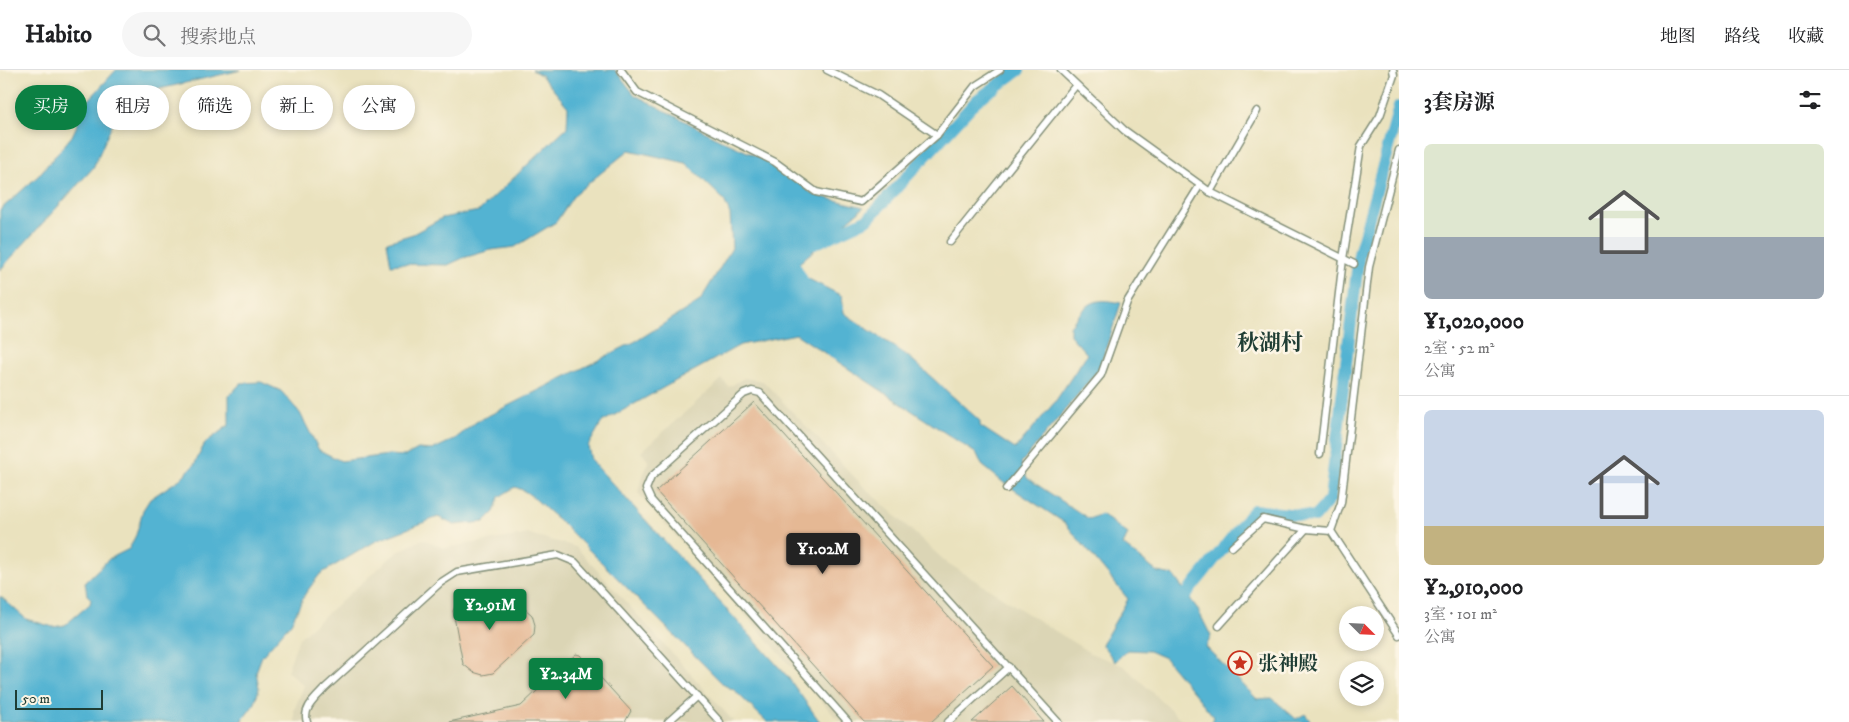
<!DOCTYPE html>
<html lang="zh">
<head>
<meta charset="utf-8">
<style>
  :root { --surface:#fff; --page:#f6f6f6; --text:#202124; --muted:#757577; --line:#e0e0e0; --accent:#0b8043 }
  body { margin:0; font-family:"IM FELL DW Pica","Noto Serif SC",serif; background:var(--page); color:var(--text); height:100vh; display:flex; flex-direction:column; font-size:19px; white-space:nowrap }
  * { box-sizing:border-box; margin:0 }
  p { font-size:16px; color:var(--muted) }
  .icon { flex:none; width:28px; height:28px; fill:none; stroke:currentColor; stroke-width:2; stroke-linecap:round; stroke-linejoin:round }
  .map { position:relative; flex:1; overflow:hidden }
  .panel { display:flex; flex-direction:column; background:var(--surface); width:450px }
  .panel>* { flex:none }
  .hud { position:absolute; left:15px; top:15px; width:475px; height:45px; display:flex; gap:10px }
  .needle { width:32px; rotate:114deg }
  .tools { position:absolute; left:1339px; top:536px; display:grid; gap:10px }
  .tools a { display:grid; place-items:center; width:45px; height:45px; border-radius:50%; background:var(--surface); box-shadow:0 2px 8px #0003; font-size:25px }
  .scale { position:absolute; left:15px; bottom:12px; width:88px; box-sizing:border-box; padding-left:5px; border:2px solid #1f3d34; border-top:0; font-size:14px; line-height:18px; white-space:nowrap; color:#1f3d34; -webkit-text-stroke:4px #fcf5e5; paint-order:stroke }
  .price { position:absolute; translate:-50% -42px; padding:0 11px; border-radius:5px; background:var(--accent); color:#fff; font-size:16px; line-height:32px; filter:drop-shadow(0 1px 2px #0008) }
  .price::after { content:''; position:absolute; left:50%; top:30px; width:15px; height:11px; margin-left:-8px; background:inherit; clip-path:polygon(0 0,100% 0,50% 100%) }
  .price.on { background:#222; color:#fff }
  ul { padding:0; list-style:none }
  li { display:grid; align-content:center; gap:10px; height:265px; padding:0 25px }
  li+li { border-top:1px solid var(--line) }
  li span { display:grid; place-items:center; height:155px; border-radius:8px; color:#555 }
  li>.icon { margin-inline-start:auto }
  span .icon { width:90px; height:90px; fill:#fffc; stroke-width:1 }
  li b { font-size:21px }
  h2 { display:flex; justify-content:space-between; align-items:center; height:60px; padding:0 25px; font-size:21px }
  .tag { padding:0 18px; border-radius:22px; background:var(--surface); box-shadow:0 2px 8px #0003; font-size:18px; line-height:45px }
  .tag.on { background:var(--accent); color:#fff }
  header { display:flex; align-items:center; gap:30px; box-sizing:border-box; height:70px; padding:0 25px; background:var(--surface); border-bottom:1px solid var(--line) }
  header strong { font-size:24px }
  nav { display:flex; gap:28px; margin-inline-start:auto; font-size:18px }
  .search { width:350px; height:45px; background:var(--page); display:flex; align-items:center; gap:12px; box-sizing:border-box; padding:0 18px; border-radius:28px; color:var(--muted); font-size:19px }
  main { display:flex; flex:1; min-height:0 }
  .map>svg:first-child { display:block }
</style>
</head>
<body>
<header>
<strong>Habito</strong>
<div class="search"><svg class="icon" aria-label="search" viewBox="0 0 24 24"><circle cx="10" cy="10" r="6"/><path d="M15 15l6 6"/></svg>搜索地点</div>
<nav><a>地图</a><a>路线</a><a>收藏</a></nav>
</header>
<main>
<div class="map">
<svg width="1399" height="652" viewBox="0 0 1399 652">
  <rect width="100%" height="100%" fill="#fcf5e5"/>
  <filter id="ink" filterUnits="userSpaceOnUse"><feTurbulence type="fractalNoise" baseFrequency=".02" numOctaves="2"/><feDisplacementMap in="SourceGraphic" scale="10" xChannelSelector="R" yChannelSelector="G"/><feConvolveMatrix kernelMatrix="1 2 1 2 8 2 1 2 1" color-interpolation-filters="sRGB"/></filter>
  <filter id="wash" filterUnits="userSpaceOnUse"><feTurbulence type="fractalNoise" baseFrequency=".0096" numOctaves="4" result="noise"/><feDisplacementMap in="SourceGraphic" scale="20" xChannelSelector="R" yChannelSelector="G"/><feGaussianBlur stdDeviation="1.12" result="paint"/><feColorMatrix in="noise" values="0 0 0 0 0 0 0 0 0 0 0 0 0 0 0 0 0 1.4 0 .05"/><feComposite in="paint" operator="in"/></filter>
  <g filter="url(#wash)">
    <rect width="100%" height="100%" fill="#eae2be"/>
    <!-- built -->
    <g fill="#dbd5b5">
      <path d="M744 308 763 311 863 416 946 492 1090 583 1124 596 1184 652H840L638 423 641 410 649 392 641 382 722 309 729 317Z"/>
      <path d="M529 464 576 477 734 652H295L294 640 304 616 287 601 299 568 396 483 423 469 444 478Z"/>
    </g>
    <!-- water -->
    <g fill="#53b3d2" stroke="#397883">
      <path d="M116 0H241L155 20 112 55 93 98 0 200V140L38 106 72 66 88 31Z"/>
      <path d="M532 0H615L635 25 723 71 774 94 814 125 864 137 791 200 842 226 844 243 908 286 980 351V356L1015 379 1055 332 1087 284 1070 265V256C1087 235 1091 226 1121 233L1099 299 1021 393 1027 408 1089 449 1101 444 1128 464 1123 475 1157 502 1173 505 1197 538 1211 566 1206 577 1257 629 1272 628 1296 649 1305 644 1311 652H1212L1214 647 1165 588 1149 581 1127 580 1115 592 1102 574 1128 529 1065 453 1004 413 982 395 977 384 796 264 740 275 602 352 588 376 591 390 787 606 820 652H767L734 620 724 615 558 449C543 438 532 422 515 417L499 427 494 442 484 452 454 455 438 447 376 471 320 504 305 524 291 553 262 586 256 602 259 618 255 633 241 652H0V526L26 549 53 557 65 555 90 534 91 529 87 525 85 512 109 489 129 479 136 465 143 440 150 429 180 409 194 395 205 373 229 355V326L241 313 261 312 281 321 300 343 319 380 341 391 389 385 405 386 418 379 432 380 455 369 476 352 638 270 700 231 732 178 730 144 724 130 686 93 629 80 574 125 556 152 515 177 491 180 463 188 448 195 400 194 391 195 387 172 413 164 442 148 479 141 567 57 568 37 541 5Z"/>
    </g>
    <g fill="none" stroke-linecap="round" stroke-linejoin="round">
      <!-- canal -->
      <g stroke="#53b3d2" stroke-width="12">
        <path d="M814 174 868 149 977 30 1019 0"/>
        <path d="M787 182 807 219"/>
        <path d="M1176 537 1254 440 1315 447 1330 429 1359 184 1399 37"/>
      </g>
    </g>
    <g id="blocks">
      <!-- building -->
      <g fill="#e5b894">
        <path d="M754 332 993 596 931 652H864L656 421Z"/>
        <path d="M474 522 523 537 532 545 535 555 534 565 493 603 483 605 473 602 463 594 453 541 457 532 464 524Z"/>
        <path d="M576 584 580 585 631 641 625 652H449L521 636Z"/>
        <path d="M1012 616 1044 652H972Z"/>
      </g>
    </g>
  </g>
  <g filter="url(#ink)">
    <use href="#blocks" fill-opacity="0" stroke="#849079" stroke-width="1"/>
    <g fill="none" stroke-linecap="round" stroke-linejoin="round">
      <!-- service casing -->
      <g stroke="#849079" stroke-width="9">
        <g id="service">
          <path d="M621 0 637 22 775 92 816 122 861 132 937 65 975 16 1000 0"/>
          <path d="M827 0 878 25 937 65"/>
          <path d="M1061 0 1124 60 1210 122 1354 194"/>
          <path d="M1399 80 1369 197 1341 433 1331 461 1399 565"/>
          <path d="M1210 122 1257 41"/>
          <path d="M950 172 1076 15"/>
          <path d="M1320 384 1343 189 1361 76 1380 46 1394 5 1393 0"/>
          <path d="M1006 419 1101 305 1127 232 1200 115"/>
          <path d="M1232 477 1263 449 1306 459 1331 461"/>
          <path d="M1219 556 1306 459"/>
          <path d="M307 652C302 638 317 627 325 618L440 513 457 502 558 485 575 492 720 652"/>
          <path d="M668 652 697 626"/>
          <path d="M848 652 651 430 646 419 651 407 744 324 752 321 760 323 1058 652"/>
          <path d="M948 652 1009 597"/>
        </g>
      </g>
      <!-- service -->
      <use href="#service" stroke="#fff" stroke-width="6"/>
    </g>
  </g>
  <!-- icons -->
  <defs>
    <g id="sight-ring" transform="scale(1.25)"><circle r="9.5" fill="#fcf5e5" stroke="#c8321e" stroke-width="1.5"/><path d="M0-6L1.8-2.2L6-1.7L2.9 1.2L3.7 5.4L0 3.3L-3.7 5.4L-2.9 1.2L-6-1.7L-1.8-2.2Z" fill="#c8321e"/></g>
  </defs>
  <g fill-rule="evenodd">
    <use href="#sight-ring" x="1240" y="593"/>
  </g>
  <g text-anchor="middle" stroke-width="5" stroke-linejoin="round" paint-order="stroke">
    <!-- poi labels -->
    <g font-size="20" font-weight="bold" fill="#1f3d34" stroke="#fcf5e5" text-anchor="start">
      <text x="1258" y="600">张神殿</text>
    </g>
    <!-- quarter labels -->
    <g font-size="22" font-weight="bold" fill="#1f3d34" stroke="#fcf5e5">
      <text x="1270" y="280">秋湖村</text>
    </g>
  </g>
</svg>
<div class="tools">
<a><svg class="needle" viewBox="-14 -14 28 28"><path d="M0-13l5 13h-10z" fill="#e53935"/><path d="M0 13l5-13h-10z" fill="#757577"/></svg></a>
<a><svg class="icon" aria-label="layers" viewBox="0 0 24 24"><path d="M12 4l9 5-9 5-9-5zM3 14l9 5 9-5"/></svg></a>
</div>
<div class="scale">50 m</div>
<b class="price on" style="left:823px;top:505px">¥1.02M</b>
<b class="price" style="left:490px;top:561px">¥2.91M</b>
<b class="price" style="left:566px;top:630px">¥2.34M</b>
<div class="hud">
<a class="tag on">买房</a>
<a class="tag">租房</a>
<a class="tag">筛选</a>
<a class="tag">新上</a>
<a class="tag">公寓</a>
</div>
</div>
<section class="panel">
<h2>3套房源<svg class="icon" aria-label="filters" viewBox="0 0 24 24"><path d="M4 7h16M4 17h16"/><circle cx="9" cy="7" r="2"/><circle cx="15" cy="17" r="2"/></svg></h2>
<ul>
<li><span style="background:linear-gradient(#dfe7d0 60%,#9aa5b1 0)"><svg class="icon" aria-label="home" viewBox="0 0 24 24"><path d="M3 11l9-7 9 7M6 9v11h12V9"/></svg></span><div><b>¥1,020,000</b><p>2室 · 52 m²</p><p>公寓</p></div></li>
<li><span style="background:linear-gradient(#c9d6e8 75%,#c2b280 0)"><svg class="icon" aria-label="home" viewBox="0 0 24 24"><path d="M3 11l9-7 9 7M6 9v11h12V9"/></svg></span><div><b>¥2,910,000</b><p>3室 · 101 m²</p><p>公寓</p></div></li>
</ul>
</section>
</main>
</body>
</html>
